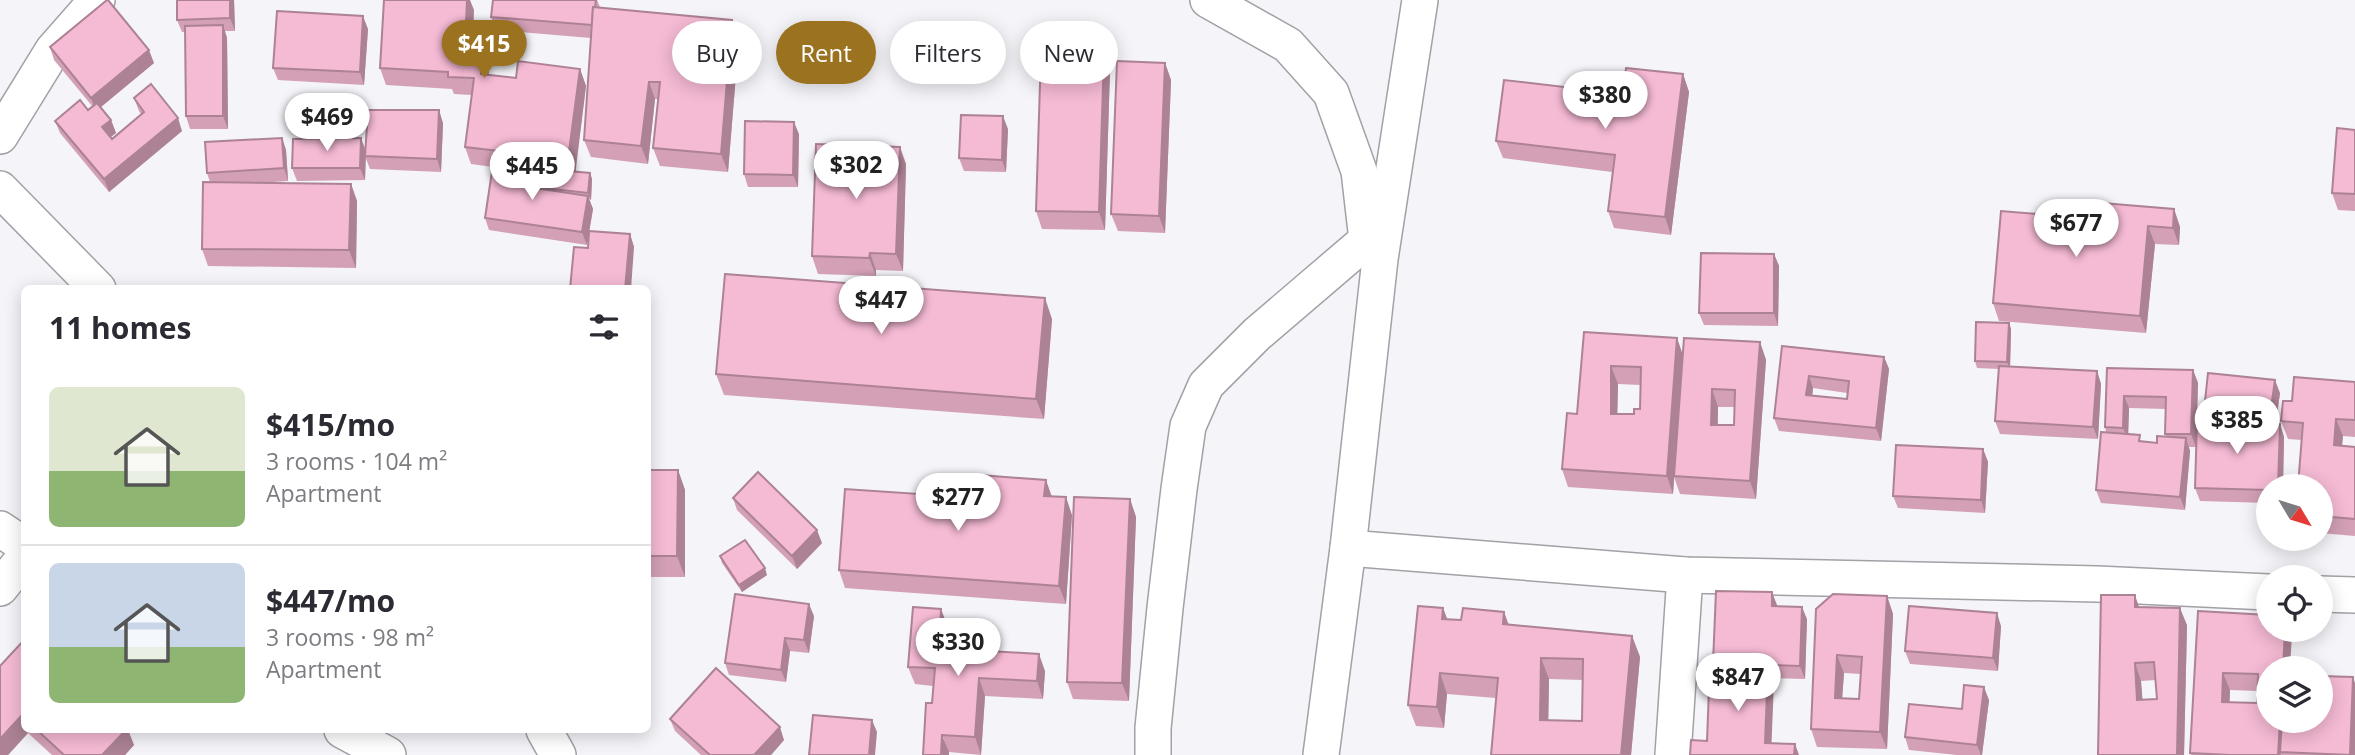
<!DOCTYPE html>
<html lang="en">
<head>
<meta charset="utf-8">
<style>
  :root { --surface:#fff; --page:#f2f2f3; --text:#2b2b33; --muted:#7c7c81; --line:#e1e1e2; --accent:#9b7220 }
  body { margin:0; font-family:"Open Sans",sans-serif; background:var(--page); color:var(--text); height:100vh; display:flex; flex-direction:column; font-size:26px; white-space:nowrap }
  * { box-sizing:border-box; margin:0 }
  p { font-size:23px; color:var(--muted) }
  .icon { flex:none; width:38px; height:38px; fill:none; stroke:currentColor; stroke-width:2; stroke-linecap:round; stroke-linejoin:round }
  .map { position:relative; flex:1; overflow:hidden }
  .details { position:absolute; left:21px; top:285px; width:630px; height:448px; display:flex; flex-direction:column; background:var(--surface); border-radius:10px; box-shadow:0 4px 18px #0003 }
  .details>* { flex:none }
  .guide { position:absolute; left:672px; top:21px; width:665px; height:63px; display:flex; gap:14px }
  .needle { width:46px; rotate:128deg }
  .tools { position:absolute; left:2256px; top:474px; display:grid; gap:14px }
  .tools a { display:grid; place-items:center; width:77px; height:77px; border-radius:50%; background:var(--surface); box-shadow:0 4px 18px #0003; font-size:35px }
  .price { position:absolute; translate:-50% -60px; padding:0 16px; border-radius:24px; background:#fff; color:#222; font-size:23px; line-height:46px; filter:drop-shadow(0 2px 4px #0008) }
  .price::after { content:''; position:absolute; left:50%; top:42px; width:21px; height:16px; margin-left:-10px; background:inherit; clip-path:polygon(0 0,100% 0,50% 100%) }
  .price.selected { background:var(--accent); color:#fff }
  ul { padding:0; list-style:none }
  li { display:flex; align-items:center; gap:21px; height:175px; padding:0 28px }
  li+li { border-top:2px solid var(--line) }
  li span { display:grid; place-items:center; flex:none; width:196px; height:140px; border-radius:10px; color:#555 }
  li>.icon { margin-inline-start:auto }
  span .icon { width:84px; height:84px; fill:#fffc; stroke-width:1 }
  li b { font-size:30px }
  h2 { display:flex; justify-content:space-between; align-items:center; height:84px; padding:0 28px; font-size:30px }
  .pill { padding:0 24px; border-radius:32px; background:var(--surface); box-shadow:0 4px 18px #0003; font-size:24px; line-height:63px }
  .pill.selected { background:var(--accent); color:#fff }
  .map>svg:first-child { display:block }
</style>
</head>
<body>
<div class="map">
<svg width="2355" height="755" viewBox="0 0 2355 755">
  <rect width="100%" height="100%" fill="#f4f4f9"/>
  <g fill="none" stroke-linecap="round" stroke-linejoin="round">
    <!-- minor casing -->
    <g stroke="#a1a1a6" stroke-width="38">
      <g id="minor">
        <path d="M1208 0 1288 45 1331 93 1359 171 1367 240 1374 250"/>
        <path d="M0 136 53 50 97 0"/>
        <path d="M0 189 98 289"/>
        <path d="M0 529 24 545"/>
        <path d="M1348 548 1685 575 2097 584 2268 592"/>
        <path d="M0 588 24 558"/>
        <path d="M2320 594 2355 595"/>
        <path d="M342 730 388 755"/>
        <path d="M544 730 558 755"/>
        <path d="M1153 755V728L1165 608 1179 489 1188 426 1206 385 1257 334 1367 240"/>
        <path d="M1321 755 1348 548 1380 259 1420 0"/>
        <path d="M1673 755 1685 575"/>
      </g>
    </g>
    <!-- minor -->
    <use href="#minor" stroke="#fff" stroke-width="35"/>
  </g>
  <!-- wall -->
  <g fill="#d3a0b6" fill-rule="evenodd">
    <path d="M234 0 235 31H225L227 38 228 129H190L186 116 185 32H182L177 20Z"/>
    <path d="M493 0H597L600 7 739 38 728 172 660 166 653 148 658 99H655L648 164 591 157 584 140 591 38 496 30 491 17Z"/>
    <path d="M474 10 472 46 489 64V75L516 78 580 69 586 86 575 171 590 173 592 179 591 200 589 199 593 209 589 231 630 234 634 247 588 248 589 233 587 245 489 230 485 218 493 167 471 164 465 147 472 95 454 94 452 89 386 85 380 68ZM521 170 545 173 544 189 521 186 522 174Z"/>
    <path d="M368 29 364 85 278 80 273 68Z"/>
    <path d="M50 47 154 63 101 107 111 120 116 133 110 137 112 139 141 114 139 111 134 98 182 131 109 192 60 133 55 121 88 110 93 107 54 60Z"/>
    <path d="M1165 63 1171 80 1165 233 1118 231 1111 214Z"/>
    <path d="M1110 71 1105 230 1042 229 1036 211Z"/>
    <path d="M1683 74 1689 92 1671 235 1614 228 1608 211 1612 172 1503 158 1496 141 1623 94Z"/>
    <path d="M443 123 441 172 370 169 365 156Z"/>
    <path d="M1008 129 1006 172 964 171 959 158Z"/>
    <path d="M2355 130V211L2338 210 2332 193Z"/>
    <path d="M799 134 798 187H748L744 174Z"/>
    <path d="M282 138 286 150 288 181 259 183 351 184 357 201 356 268 208 266 202 249 210 182 207 173Z"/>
    <path d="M366 151 365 180 297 181 292 168Z"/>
    <path d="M906 164 903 271 876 270V276L818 274 812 256Z"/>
    <path d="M2174 209 2180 227 2179 245 2155 244 2146 333 1999 321 1993 303 2100 219Z"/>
    <path d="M1774 254 1779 266 1778 326 1704 325 1699 313Z"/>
    <path d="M1052 319 1044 419 724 395 716 374Z"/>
    <path d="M2009 323 2011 329 2010 366 2097 371 2101 384 2098 439 2000 434 1995 421 1999 369 1977 368 1975 361Z"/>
    <path d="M1584 332 1683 354 1760 342 1766 360 1756 499 1680 494 1674 477 1673 494 1568 487 1562 469 1577 414ZM1618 384 1641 385 1640 409 1634 414H1617ZM1718 407H1735L1734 425H1718Z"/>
    <path d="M1782 346 1884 357 1889 369 1881 441 1779 431 1774 418ZM1813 388 1847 393V399L1812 396Z"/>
    <path d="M2107 368 2193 370 2198 383 2196 447H2189L2190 451 2185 510 2101 503 2096 490 2106 432 2105 427ZM2129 408 2166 409 2165 434 2166 437 2157 443 2142 441 2128 434Z"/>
    <path d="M2355 382V437L2343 436 2342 446 2355 447V536L2320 533V486L2302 440 2288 439 2281 421 2292 401Z"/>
    <path d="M2280 393 2276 421 2209 414 2205 401Z"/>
    <path d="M2280 424 2284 437 2283 486H2268V503L2200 501 2195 488Z"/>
    <path d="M1983 449 1988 462 1985 513 1898 508 1893 496Z"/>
    <path d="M648 470H678L685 490V577H648Z"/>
    <path d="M1052 496 1072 515 1066 604 845 588 839 570 978 498Z"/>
    <path d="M733 498 822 543 797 569 737 510Z"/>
    <path d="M1130 499 1136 517 1129 701 1073 699 1067 682Z"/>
    <path d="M720 556 767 575 742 592 722 563Z"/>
    <path d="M1887 596 1893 614 1887 749 1817 747 1811 729 1816 609ZM1844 673 1861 674 1859 699 1842 698Z"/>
    <path d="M1777 605V606L1807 619 1805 679 1773 678 1774 682 1707 741 1713 663Z"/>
    <path d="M2139 607 2187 625 2184 755H2098ZM2156 680 2157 699 2142 700 2141 681Z"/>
    <path d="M1443 608 1447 619 1461 620 1504 612 1509 625 1632 636 1640 657 1631 755H1491L1496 698 1447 694 1444 728 1416 726 1408 705ZM1549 679 1583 680 1582 721 1548 720Z"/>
    <path d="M2198 611 2268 630H2291L2292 634 2268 721H2320L2355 755H2191L2190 753ZM2230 690 2258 691 2257 703 2229 702Z"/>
    <path d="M814 616 809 653 790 651 786 682 729 675 725 663Z"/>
    <path d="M2001 626 1998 671 1910 664 1905 651Z"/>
    <path d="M948 627 946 648 1045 671 1043 699 985 696 981 755 949 752V755L932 703 933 686 915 684 908 667Z"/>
    <path d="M24 640V730H128L134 745 125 755H52L28 733 8 755Z"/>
    <path d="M1989 700 1982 755H1957L1909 750 1905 737 1962 709Z"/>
    <path d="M670 719 784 740 771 755H701L675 731Z"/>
  </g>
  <!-- shaded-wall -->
  <g fill="#ac8294">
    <path d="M230 0H234L235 31 230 18Z"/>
    <path d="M467 0H470L474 10 471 63 465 45Z"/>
    <path d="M363 16 368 29 364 85 360 72Z"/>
    <path d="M732 20 739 38 728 172 721 154Z"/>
    <path d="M223 25 227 38 228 129 223 116Z"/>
    <path d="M483 47 489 64 487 92 481 74Z"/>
    <path d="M149 50 154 63 96 111 91 98Z"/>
    <path d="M1104 53 1110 71 1105 230 1099 212Z"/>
    <path d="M1165 63 1171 80 1165 233 1159 216Z"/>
    <path d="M580 69 586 86 575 176 568 159Z"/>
    <path d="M1683 74 1689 92 1671 235 1665 217Z"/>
    <path d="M649 82 655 99 648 164 641 146Z"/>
    <path d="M439 110 443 123 441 172 437 159Z"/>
    <path d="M1003 116 1008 129 1006 172 1002 160Z"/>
    <path d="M178 118 182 131 109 192 104 179Z"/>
    <path d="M111 120 116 133 107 140 102 127Z"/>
    <path d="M794 122 799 134 798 187 793 175Z"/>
    <path d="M282 138 286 150 288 181 284 168Z"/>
    <path d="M361 138 366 151 365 180 360 168Z"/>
    <path d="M900 147 906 164 903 271 896 254Z"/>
    <path d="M518 162 522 174 519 198 515 185Z"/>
    <path d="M590 173 592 179 591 200 588 193Z"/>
    <path d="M351 184 357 201 356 268 349 250Z"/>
    <path d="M588 196 593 209 587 245 582 232Z"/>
    <path d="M2174 209 2180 227 2179 245 2173 228Z"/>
    <path d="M2148 226 2155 244 2146 333 2140 316Z"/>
    <path d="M630 234 634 247 631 289H625Z"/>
    <path d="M870 253 876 270V276L869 258Z"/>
    <path d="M1774 254 1779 266 1778 326 1774 313Z"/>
    <path d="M1045 298 1052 319 1044 419 1036 399Z"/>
    <path d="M2009 323 2011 329 2010 369 2007 362Z"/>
    <path d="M1677 338 1683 355 1673 494 1667 476Z"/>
    <path d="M1760 342 1766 360 1756 499 1750 481Z"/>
    <path d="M1884 357 1889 369 1881 441 1876 428Z"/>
    <path d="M1611 366 1618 384 1617 431 1611 414Z"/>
    <path d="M2193 370 2198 383 2196 447 2191 434Z"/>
    <path d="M2097 371 2101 384 2098 439 2093 427Z"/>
    <path d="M1809 376 1813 388 1811 408 1806 395Z"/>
    <path d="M2275 380 2280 393 2276 421 2271 408Z"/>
    <path d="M1712 389 1718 407 1717 442 1711 425Z"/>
    <path d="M2124 396 2129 408 2128 440 2123 428Z"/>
    <path d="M2336 419 2343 436 2340 463 2334 445Z"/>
    <path d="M2280 424 2284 437 2283 486H2278Z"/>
    <path d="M2186 438 2190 451 2185 510 2180 497Z"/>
    <path d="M1983 449 1988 462 1985 513 1981 500Z"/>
    <path d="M678 470 685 490V577L677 556Z"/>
    <path d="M1046 480 1052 497 1044 496Z"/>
    <path d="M1066 497 1072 515 1066 604 1059 586Z"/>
    <path d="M1130 499 1136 517 1129 701 1122 683Z"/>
    <path d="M817 530 822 543 797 569 792 556Z"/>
    <path d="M765 568 767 575 742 592 739 585Z"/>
    <path d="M1772 592 1777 605 1776 619 1772 606Z"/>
    <path d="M2135 595 2141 613 2135 607Z"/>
    <path d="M1887 596 1893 614 1887 749 1880 732Z"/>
    <path d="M809 604 814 616 809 653 804 640Z"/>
    <path d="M1802 607 1807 619 1805 679 1800 666Z"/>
    <path d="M1443 608 1451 629 1442 619Z"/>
    <path d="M2180 608 2187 625 2184 755H2177Z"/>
    <path d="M941 609 948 627 945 665 939 648Z"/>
    <path d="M1504 612 1511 633 1503 624Z"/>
    <path d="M1997 613 2001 626 1998 671 1993 658Z"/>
    <path d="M2285 630H2291L2292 634 2290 668H2283Z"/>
    <path d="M1632 636 1640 657 1631 755H1621Z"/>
    <path d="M785 638 790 651 786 682 781 670Z"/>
    <path d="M1039 654 1045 671 1043 699 1037 681Z"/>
    <path d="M1837 655 1844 673 1841 715 1835 698Z"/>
    <path d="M1541 658 1549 679 1548 741 1540 720Z"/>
    <path d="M2135 663 2141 681 2144 718 2137 700Z"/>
    <path d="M1768 665 1774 682 1771 755 1765 743Z"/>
    <path d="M1440 673 1447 694 1444 728 1437 707Z"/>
    <path d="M2223 673 2230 690 2229 719 2222 702Z"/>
    <path d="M2353 677 2355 683V755H2350Z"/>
    <path d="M979 678 985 696 981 755 975 737Z"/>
    <path d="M1984 687 1989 700 1982 755H1981L1977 745Z"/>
    <path d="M21 716 24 724V730H27L28 733 8 755H0V739Z"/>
    <path d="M872 720 877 732 875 755H869Z"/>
    <path d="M2280 721H2287L2280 752 2281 755H2278Z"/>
    <path d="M780 727 784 740 771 755H754Z"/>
    <path d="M126 730H128L134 745 125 755H102Z"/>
    <path d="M942 735 949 752V755H941Z"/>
    <path d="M1795 744 1799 755H1794Z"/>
  </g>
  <!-- building -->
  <g fill="#f5bad4" stroke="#ac8294" stroke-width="2" fill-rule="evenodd">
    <path d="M107 0H108L149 50 91 98 50 47Z"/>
    <path d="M177 0H230V18L177 20Z"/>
    <path d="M384 0H467L465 45 483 47 481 74 516 78 518 61 580 69 568 159 465 147 474 78 448 77V72L380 68Z"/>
    <path d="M493 0H596L595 7H593L592 25 491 17Z"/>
    <path d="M593 7 732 20 721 154 653 148 660 82H649L641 146 584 140Z"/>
    <path d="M277 11 363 16 360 72 273 68Z"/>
    <path d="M223 25V116H186L185 26Z"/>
    <path d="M1041 52 1104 53 1099 212 1036 211Z"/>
    <path d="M1117 61 1165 63 1159 216 1111 214Z"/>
    <path d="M1626 68 1683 74 1665 217 1608 211 1615 155 1496 141 1504 80 1623 94Z"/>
    <path d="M151 84 178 118 104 179 55 121 80 100 88 110 97 103 111 120 102 127 112 139 144 112 134 98Z"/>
    <path d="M368 110H439L437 159 365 156Z"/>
    <path d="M961 115 1003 116 1002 160 959 158Z"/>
    <path d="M745 121 794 122 793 175 744 174Z"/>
    <path d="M2337 128 2355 130V194L2332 193Z"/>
    <path d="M282 138 284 168 207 173 205 142Z"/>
    <path d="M361 138 360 168H292L293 139Z"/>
    <path d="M816 144 900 147 896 254 870 253 869 258 812 256Z"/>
    <path d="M494 158 518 162 515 185 588 196 582 232 485 218Z"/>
    <path d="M546 169 590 173 588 193 544 188Z"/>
    <path d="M203 182 351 184 349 250 202 249Z"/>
    <path d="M2102 203 2174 209 2173 228 2148 226 2140 316 1993 303 2001 211 2100 219Z"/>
    <path d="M589 231 630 234 625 289H570L574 247 588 248Z"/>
    <path d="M1701 253 1774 254V313H1699Z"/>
    <path d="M725 274 1045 298 1036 399 716 374Z"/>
    <path d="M1976 322 2009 323 2007 362 1975 361Z"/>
    <path d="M1584 332 1677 338 1667 476 1562 469 1567 413 1577 414ZM1611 366 1641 367 1640 409H1634V414H1611Z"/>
    <path d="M1684 338 1760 342 1750 481 1674 476ZM1712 389 1735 390 1734 425H1711Z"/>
    <path d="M1782 346 1884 357 1876 428 1774 418ZM1809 376 1849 381 1847 399 1806 395Z"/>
    <path d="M1999 366 2097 371 2093 427 1995 421Z"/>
    <path d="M2107 368 2193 370 2191 434H2165L2166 397 2124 396 2123 428 2105 427Z"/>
    <path d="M2208 373 2275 380 2271 408 2205 401Z"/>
    <path d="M2294 377 2355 382V420L2336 419 2334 445 2355 447V519L2320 516V486H2298L2303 423 2281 421 2283 401H2292Z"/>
    <path d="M2197 422 2280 424 2278 486H2268V490L2195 488Z"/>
    <path d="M2101 432 2140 435 2139 441 2157 443V436L2186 438 2180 497 2096 490Z"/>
    <path d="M1896 445 1983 449 1981 500 1893 496Z"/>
    <path d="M648 470H678L677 556H648Z"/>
    <path d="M758 472 817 530 792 556 733 498Z"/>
    <path d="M980 475 1046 480 1044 496 1066 497 1059 586 839 570 845 489 978 498Z"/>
    <path d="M1074 497 1130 499 1122 683 1067 682Z"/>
    <path d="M745 540 765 568 739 585 720 556Z"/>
    <path d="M1716 591 1772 592V606L1802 607 1800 666 1713 663Z"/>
    <path d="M735 594 809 604 804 640 785 638 781 670 725 663Z"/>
    <path d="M1833 594 1887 596 1880 732 1811 729 1816 609ZM1837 655 1862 657 1859 699 1835 698Z"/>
    <path d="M2101 595H2135V607L2180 608 2177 755H2098ZM2154 662 2157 699 2137 700 2135 663Z"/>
    <path d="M1418 606 1443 608 1442 619 1461 620 1463 608 1504 612 1503 624 1632 636 1621 755H1491L1498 678 1440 673 1437 707 1408 705ZM1541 658 1583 659 1582 721 1540 720Z"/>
    <path d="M1909 606 1997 613 1993 658 1905 651Z"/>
    <path d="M913 607 941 609 939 648 1039 654 1037 681 979 678 975 737 942 735 941 755H923L926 703H932L935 668 908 667Z"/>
    <path d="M2198 611 2268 615V630H2285L2283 668H2268V721H2280L2278 755H2230L2190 753ZM2223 673 2258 674 2257 703 2222 702Z"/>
    <path d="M24 640V718L21 716 0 739V666Z"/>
    <path d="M1710 663 1768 665 1765 743 1795 744 1794 755H1690L1691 740 1707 741Z"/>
    <path d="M716 668 780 727 754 755H710L670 719Z"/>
    <path d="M2320 676 2353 677 2350 755 2280 752 2282 721H2320Z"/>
    <path d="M1964 685 1984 687 1977 745 1905 737 1909 704 1962 709Z"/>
    <path d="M813 715 872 720 869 755H809Z"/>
    <path d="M37 730H126L102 755H64Z"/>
  </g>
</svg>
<div class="tools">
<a><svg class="needle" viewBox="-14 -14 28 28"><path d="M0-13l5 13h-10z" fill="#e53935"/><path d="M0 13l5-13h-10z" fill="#7c7c81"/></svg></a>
<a><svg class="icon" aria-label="locate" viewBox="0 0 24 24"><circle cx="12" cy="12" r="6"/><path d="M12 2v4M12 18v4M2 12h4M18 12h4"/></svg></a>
<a><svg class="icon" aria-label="layers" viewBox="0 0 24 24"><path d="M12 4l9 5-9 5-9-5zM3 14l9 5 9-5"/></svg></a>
</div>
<b class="price selected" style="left:484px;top:80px">$415</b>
<b class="price" style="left:1605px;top:131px">$380</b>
<b class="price" style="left:327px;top:153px">$469</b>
<b class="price" style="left:856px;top:201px">$302</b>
<b class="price" style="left:532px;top:202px">$445</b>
<b class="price" style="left:2076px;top:259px">$677</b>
<b class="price" style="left:881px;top:336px">$447</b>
<b class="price" style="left:2237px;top:456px">$385</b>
<b class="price" style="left:958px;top:533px">$277</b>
<b class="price" style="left:958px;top:678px">$330</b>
<b class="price" style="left:1738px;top:713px">$847</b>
<div class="guide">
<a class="pill">Buy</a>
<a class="pill selected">Rent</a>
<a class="pill">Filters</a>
<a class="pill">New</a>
</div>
<section class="details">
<h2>11 homes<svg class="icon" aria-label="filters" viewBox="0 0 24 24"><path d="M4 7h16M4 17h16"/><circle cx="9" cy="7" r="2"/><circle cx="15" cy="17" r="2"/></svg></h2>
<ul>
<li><span style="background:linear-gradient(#dfe7d0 60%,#8fb573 0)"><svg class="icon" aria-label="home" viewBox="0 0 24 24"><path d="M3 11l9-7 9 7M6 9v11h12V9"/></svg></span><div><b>$415/mo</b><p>3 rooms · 104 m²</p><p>Apartment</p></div></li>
<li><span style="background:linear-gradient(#c9d6e8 60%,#8fb573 0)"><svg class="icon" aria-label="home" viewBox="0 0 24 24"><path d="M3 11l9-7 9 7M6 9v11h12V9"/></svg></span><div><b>$447/mo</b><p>3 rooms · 98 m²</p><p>Apartment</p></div></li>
</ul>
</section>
</div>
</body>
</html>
